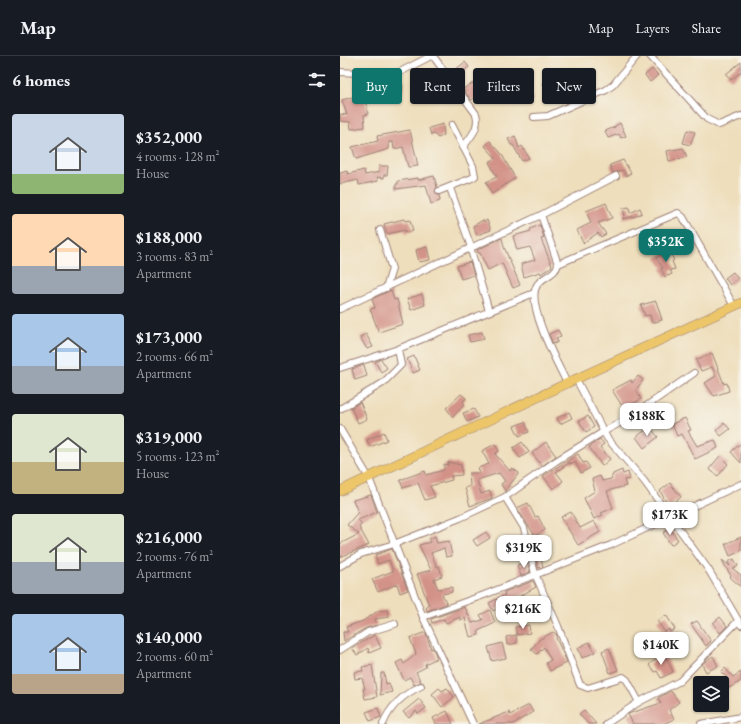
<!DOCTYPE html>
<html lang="en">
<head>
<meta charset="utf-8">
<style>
  :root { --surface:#171b24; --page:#242831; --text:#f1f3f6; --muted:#9ea1a6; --line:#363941; --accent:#0f766e }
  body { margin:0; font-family:"EB Garamond",serif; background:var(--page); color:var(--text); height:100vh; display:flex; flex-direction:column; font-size:15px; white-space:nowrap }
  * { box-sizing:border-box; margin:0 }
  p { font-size:13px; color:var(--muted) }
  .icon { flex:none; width:22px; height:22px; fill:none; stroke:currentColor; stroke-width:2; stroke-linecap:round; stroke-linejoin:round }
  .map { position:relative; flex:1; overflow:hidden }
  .drawer { display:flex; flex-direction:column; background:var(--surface); width:340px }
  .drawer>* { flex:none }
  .banner { position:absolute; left:12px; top:12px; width:329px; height:36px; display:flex; gap:8px }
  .controls { position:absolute; left:353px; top:620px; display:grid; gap:8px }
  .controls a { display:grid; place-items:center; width:36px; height:36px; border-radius:4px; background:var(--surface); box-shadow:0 1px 3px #0004; font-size:20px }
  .price { position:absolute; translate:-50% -34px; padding:0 9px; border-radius:8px; background:#fff; color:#222; font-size:13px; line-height:26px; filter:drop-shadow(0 1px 2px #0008) }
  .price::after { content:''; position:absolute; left:50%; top:24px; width:12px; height:9px; margin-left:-6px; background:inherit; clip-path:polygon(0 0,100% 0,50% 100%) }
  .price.on { background:var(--accent); color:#fff }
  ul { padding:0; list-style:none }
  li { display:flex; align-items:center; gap:12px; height:100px; padding:0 12px }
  li span { display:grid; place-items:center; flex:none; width:112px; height:80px; border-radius:4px; color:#555 }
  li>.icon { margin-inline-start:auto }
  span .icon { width:48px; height:48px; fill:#fffc; stroke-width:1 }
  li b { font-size:17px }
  h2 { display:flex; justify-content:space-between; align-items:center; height:48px; padding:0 12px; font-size:17px }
  .chip { padding:0 14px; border-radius:4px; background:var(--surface); box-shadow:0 1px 3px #0004; font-size:14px; line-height:36px }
  .chip.on { background:var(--accent); color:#fff }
  header { display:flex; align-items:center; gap:24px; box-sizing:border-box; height:56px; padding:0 20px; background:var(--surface); border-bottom:1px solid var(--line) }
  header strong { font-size:19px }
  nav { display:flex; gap:22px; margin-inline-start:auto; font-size:14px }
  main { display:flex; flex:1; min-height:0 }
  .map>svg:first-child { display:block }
</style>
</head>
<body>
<header>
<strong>Map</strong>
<nav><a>Map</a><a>Layers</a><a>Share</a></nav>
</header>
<main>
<section class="drawer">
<h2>6 homes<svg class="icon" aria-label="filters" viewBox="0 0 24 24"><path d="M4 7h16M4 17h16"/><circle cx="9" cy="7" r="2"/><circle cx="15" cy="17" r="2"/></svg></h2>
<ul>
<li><span style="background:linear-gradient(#c9d6e8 75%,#8fb573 0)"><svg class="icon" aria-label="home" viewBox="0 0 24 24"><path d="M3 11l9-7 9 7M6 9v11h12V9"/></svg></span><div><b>$352,000</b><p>4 rooms · 128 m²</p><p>House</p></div></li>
<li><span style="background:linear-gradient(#ffd9b3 65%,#9aa5b1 0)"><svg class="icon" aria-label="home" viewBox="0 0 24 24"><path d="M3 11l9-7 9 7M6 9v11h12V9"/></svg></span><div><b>$188,000</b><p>3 rooms · 83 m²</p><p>Apartment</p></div></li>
<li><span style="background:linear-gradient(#a9c7e8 65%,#9aa5b1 0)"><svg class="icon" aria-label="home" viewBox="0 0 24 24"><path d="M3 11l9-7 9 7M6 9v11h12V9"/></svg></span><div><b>$173,000</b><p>2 rooms · 66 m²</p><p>Apartment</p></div></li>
<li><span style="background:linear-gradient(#dfe7d0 60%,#c2b280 0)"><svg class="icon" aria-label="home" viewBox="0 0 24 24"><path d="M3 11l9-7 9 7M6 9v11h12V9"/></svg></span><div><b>$319,000</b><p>5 rooms · 123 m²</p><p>House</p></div></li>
<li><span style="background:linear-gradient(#dfe7d0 60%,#9aa5b1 0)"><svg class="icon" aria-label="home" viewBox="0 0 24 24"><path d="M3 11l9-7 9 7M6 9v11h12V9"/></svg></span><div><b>$216,000</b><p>2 rooms · 76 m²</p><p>Apartment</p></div></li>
<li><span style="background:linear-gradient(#a9c7e8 75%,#b9a48a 0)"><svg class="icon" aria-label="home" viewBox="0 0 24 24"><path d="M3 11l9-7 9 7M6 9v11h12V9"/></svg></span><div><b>$140,000</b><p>2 rooms · 60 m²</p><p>Apartment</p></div></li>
</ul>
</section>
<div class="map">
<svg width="401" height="668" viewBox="0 0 401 668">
  <rect width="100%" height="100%" fill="#f7f3e8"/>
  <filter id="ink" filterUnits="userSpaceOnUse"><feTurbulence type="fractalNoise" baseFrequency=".025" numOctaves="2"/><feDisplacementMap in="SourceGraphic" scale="8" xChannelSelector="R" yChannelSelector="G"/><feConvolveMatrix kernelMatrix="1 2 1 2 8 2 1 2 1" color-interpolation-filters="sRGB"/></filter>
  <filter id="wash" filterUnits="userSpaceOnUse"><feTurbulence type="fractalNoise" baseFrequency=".012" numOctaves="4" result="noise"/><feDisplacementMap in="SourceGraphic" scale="16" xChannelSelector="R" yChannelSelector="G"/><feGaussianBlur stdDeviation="0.9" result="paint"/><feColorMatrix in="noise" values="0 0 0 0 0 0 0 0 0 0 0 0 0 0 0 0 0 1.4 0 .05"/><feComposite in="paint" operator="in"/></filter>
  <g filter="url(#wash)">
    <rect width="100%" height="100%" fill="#eedebc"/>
    <g id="blocks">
      <!-- building -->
      <g fill="#d39288">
        <path d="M125 6 129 11 119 19 115 14Z"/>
        <path d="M401 6V16L391 24 386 18Z"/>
        <path d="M312 13 318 19 310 26 305 19Z"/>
        <path d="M214 21 218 28 206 34 203 27Z"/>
        <path d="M31 27 41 28 40 36 26 34 27 37 24 38 28 58 24 59 25 71 11 73 10 66 0 65V58L7 59 2 44 16 40 14 29Z"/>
        <path d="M133 27 141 39 131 44 123 33Z"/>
        <path d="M51 28 63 29 62 39 50 38Z"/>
        <path d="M188 34 193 42 183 47 179 39Z"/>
        <path d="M280 67 286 80 281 82 279 78 268 82 265 75 275 71V70Z"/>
        <path d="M103 68 104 79 98 82 94 78 91 79 89 72Z"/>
        <path d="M70 74 78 110 68 111 63 91 54 93 53 86H49V93L16 103 12 91 38 85 37 80Z"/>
        <path d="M347 74 355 76 350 89 343 87Z"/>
        <path d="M175 80 179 92 182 90 189 102 182 105 173 89H171L168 83Z"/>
        <path d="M150 85 161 97 175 122 152 138 146 126 157 121 149 106 156 102 145 90Z"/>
        <path d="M343 92 347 101 329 105 327 95Z"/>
        <path d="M283 104 291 117 286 120 283 114 273 117 270 109Z"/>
        <path d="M39 110H48L47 119H44V122L37 121 38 125 19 129 18 124 0 128V117L7 115 8 118 24 114 25 119 39 116Z"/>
        <path d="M94 120 97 131 95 136 99 139 100 145 91 148 86 129 56 133V128H58V125L78 122V124Z"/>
        <path d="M266 147 272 162 258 167 266 178 261 181 258 177 243 187 237 174 251 167 246 155Z"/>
        <path d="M289 151 290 157 300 152 302 157 296 160 282 163 285 160 283 152Z"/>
        <path d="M64 163 65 165 70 164 73 175 66 177 65 174 47 178 44 168Z"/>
        <path d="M143 164 144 166 147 164 151 174 137 179 133 170Z"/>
        <path d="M200 169 204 182 201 183 212 210 201 218 200 216 184 221 181 208 195 204 190 191 177 194 173 180 191 175 190 173Z"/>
        <path d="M162 182 164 191 180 229 173 232 162 207 148 214 140 197H138L137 194Z"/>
        <path d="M87 191 90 204 79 206 76 194Z"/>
        <path d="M328 194 334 204 332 205 335 213 330 214 332 218 325 221 321 213 323 212 316 202Z"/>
        <path d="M130 206 134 219 121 223 117 210Z"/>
        <path d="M393 216 398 223 390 229 385 222Z"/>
        <path d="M51 234 54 244 57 243 63 268 39 276 30 253 35 252 32 243Z"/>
        <path d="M82 238 85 249 71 254 67 243Z"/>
        <path d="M316 245 322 264 312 267 310 259 305 260 301 249Z"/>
        <path d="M218 274 221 280 216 282 218 286 213 288 209 278Z"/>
        <path d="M142 276 144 283 130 286 128 279Z"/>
        <path d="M26 278 33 291 27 293 20 281Z"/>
        <path d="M372 297 384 328 387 327 389 335 374 340 365 327 376 320 372 311 361 315 356 304Z"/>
        <path d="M74 300 80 314 73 317 67 303Z"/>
        <path d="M41 303 47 312 41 316 35 306Z"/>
        <path d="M24 309 27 320 15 324 12 313Z"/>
        <path d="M298 320 303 324 296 334 301 343 284 353 272 334 291 324 292 327Z"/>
        <path d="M121 338 126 342 123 346 125 348 113 361 106 352Z"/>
        <path d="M20 346 27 363 18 367 11 352Z"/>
        <path d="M134 353 138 361 127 366 123 357Z"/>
        <path d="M229 356 232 362 220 368 217 362Z"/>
        <path d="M248 360 254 371 246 376 239 365Z"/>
        <path d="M345 362 351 374 348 375 357 390 375 384 378 392 355 403 342 378 337 380 332 368Z"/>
        <path d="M185 366 189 376 179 380 174 370Z"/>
        <path d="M384 367 390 373 381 380 376 374Z"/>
        <path d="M310 371 318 381 304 392 296 381Z"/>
        <path d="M44 376 47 384 30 391 27 384Z"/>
        <path d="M260 383 264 388 260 391 270 403 262 410 249 391Z"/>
        <path d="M182 386 189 396 180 402 173 392Z"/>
        <path d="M206 386 216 400 202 410 192 397Z"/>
        <path d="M401 387V407L391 396Z"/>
        <path d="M155 388 159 395 155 398 170 415 172 412 179 417 165 435 161 428 165 425 159 417 137 424 141 438 150 435 152 442 130 450 125 432 130 430 129 417H140L138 412 149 408 142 395Z"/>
        <path d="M238 398 243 407 246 406 250 412 241 417 235 406 230 408V406L216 416 223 425 213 433 203 420Z"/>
        <path d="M380 400 388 408 378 420 369 413Z"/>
        <path d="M108 406 121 409 122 419 111 420 112 424 90 430 95 441 85 444 78 427 63 432 60 424 85 415 86 419 104 414V408L108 409Z"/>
        <path d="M282 414 283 418 288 416 290 423 284 424 286 430 267 435 273 452 261 457 263 459 254 463 244 442 255 435 252 423 260 420 262 425 271 423 273 418Z"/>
        <path d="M330 427 341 441 329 451 320 435Z"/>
        <path d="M31 439 37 456 18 464 22 468 19 471 29 489 0 501V488L19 478 7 469 18 456 13 444Z"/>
        <path d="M188 447 195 461 198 460 205 474 195 480 177 452Z"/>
        <path d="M231 456 240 472 254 465 260 476 238 489 221 461Z"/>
        <path d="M330 472 338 484 331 489 323 477Z"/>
        <path d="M146 476 150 482 137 490 133 484Z"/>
        <path d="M95 480 97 487 109 485 112 500 106 501 104 492 91 497 97 511 99 510 102 520 94 523 98 533 112 531V536L102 538 107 548 87 555 86 552 89 549 77 518 91 514 79 489 90 486 89 483Z"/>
        <path d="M401 481V495L390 500 385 488Z"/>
        <path d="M200 482 203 491 199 493 203 511 198 512 192 485Z"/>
        <path d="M52 493 68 534 60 537 57 528 38 536 32 523 53 515 49 504 38 508 35 499Z"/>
        <path d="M394 503 398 510 393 513 401 519V531L390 521 391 520 382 504 390 510 388 506Z"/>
        <path d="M187 506 190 516 181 520 177 509Z"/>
        <path d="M193 525 196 531 153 555 149 547 165 539 164 536Z"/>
        <path d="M125 551 132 567 143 564 140 559 150 554 155 567 138 575 139 579 130 581 125 562 120 564V561L106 567 104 563 92 567 91 563Z"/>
        <path d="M47 554 49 561 35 563 37 569 26 572 4 585 3 576H8L6 571 23 565 38 555Z"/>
        <path d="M326 559 335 573 330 576 329 573 325 576 317 565Z"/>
        <path d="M380 561 387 570 380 577 373 567Z"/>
        <path d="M357 565 371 585 366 590 351 568Z"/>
        <path d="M189 569 190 577 177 579 175 571Z"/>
        <path d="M213 576 217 579 216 582 227 606 210 615 206 607 211 604 204 591 197 598 191 593 200 583Z"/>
        <path d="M83 577H86L91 593 93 592 97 602 85 608 86 611 76 616 81 626 74 629 70 621 64 624 56 607 62 604 64 608 76 598 70 582Z"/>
        <path d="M35 579 41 592 29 597 28 592 17 599 12 592Z"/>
        <path d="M176 579 177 587 167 589 166 581Z"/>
        <path d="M249 586 255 596 242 602 238 592Z"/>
        <path d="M162 587 166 602 152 605 148 591Z"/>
        <path d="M269 592 278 614 270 617 262 595Z"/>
        <path d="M321 598 328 605 333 616 321 622 317 615 315 616 309 609Z"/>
        <path d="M373 600 378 610 366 616 362 608Z"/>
        <path d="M32 609 37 641 25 643 23 633H25L22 622 15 623 14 616 23 615 22 611Z"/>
        <path d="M385 612 393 621 401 616V625L382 636V628L389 624 381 616Z"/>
        <path d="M41 617H44L46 628 49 627 52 636 40 639Z"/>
        <path d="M99 632 102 635 107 632 114 641 102 651 92 638Z"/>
        <path d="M331 635 339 646 329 654 334 663 323 668H293L288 658 321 647 318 642Z"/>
        <path d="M79 643 86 652 78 658 76 655 69 662 63 656Z"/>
        <path d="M189 649 193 656 173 668H139L169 656 170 659Z"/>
        <path d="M38 652 41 661 30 665 26 656Z"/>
        <path d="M244 654 256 668H248L239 658Z"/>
        <path d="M107 655 113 668H96L93 662Z"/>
      </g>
    </g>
  </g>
  <g filter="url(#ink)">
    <use href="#blocks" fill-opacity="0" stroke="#9c7e74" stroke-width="1"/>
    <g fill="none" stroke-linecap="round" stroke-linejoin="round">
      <!-- street casing -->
      <g stroke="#9c7e74" stroke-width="8">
        <g id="street">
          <path d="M93 0 136 58C140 71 131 81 123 91"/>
          <path d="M310 0 367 63 379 69 401 60"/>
          <path d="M0 16 19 17 43 22 58 17 91 0"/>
          <path d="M194 61 208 60 266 34 273 29 297 0"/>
          <path d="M110 132 131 191"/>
          <path d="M99 135 132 122 135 120 133 110 112 69"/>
          <path d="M201 159 218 208C216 219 203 220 197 229 185 248 218 309 227 327"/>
          <path d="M40 174 52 213 46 232"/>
          <path d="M130 191 149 255"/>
          <path d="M218 208 338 157 343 161 394 250"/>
          <path d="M0 253 201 159 276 120"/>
          <path d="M0 312 58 293 194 237"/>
          <path d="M236 323 267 382 304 425 368 513 401 569"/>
          <path d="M0 353 43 327 61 309 58 293"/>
          <path d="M0 373 29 422 83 561 133 668"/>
          <path d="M165 441 184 472 195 518 218 570 240 629 248 632 283 621 287 624 299 646"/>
          <path d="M0 510 21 498 54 488 120 462 165 441 216 405 263 376 289 362 354 317"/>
          <path d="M83 561 144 539 271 489 401 428"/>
          <path d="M0 594 28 576 55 568"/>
          <path d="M43 668C50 650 64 638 81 630"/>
          <path d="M266 668 299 646 340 625 398 565"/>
          <path d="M361 668 401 661"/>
        </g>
      </g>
      <!-- primary casing -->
      <g stroke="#9c7e74" stroke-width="10">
        <path id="primary" d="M0 435 236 323 401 247"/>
      </g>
      <!-- street -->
      <use href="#street" stroke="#fff" stroke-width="6"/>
      <!-- primary -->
      <use href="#primary" stroke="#ecc669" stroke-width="9"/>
    </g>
  </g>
</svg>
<div class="controls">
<a><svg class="icon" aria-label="layers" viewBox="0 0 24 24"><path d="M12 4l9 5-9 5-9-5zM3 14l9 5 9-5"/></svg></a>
</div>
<b class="price on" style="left:326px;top:207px">$352K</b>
<b class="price" style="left:307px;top:381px">$188K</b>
<b class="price" style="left:330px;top:480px">$173K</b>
<b class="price" style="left:184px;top:513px">$319K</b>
<b class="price" style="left:183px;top:574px">$216K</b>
<b class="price" style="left:321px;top:610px">$140K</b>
<div class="banner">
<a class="chip on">Buy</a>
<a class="chip">Rent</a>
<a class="chip">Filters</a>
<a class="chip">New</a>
</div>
</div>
</main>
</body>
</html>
